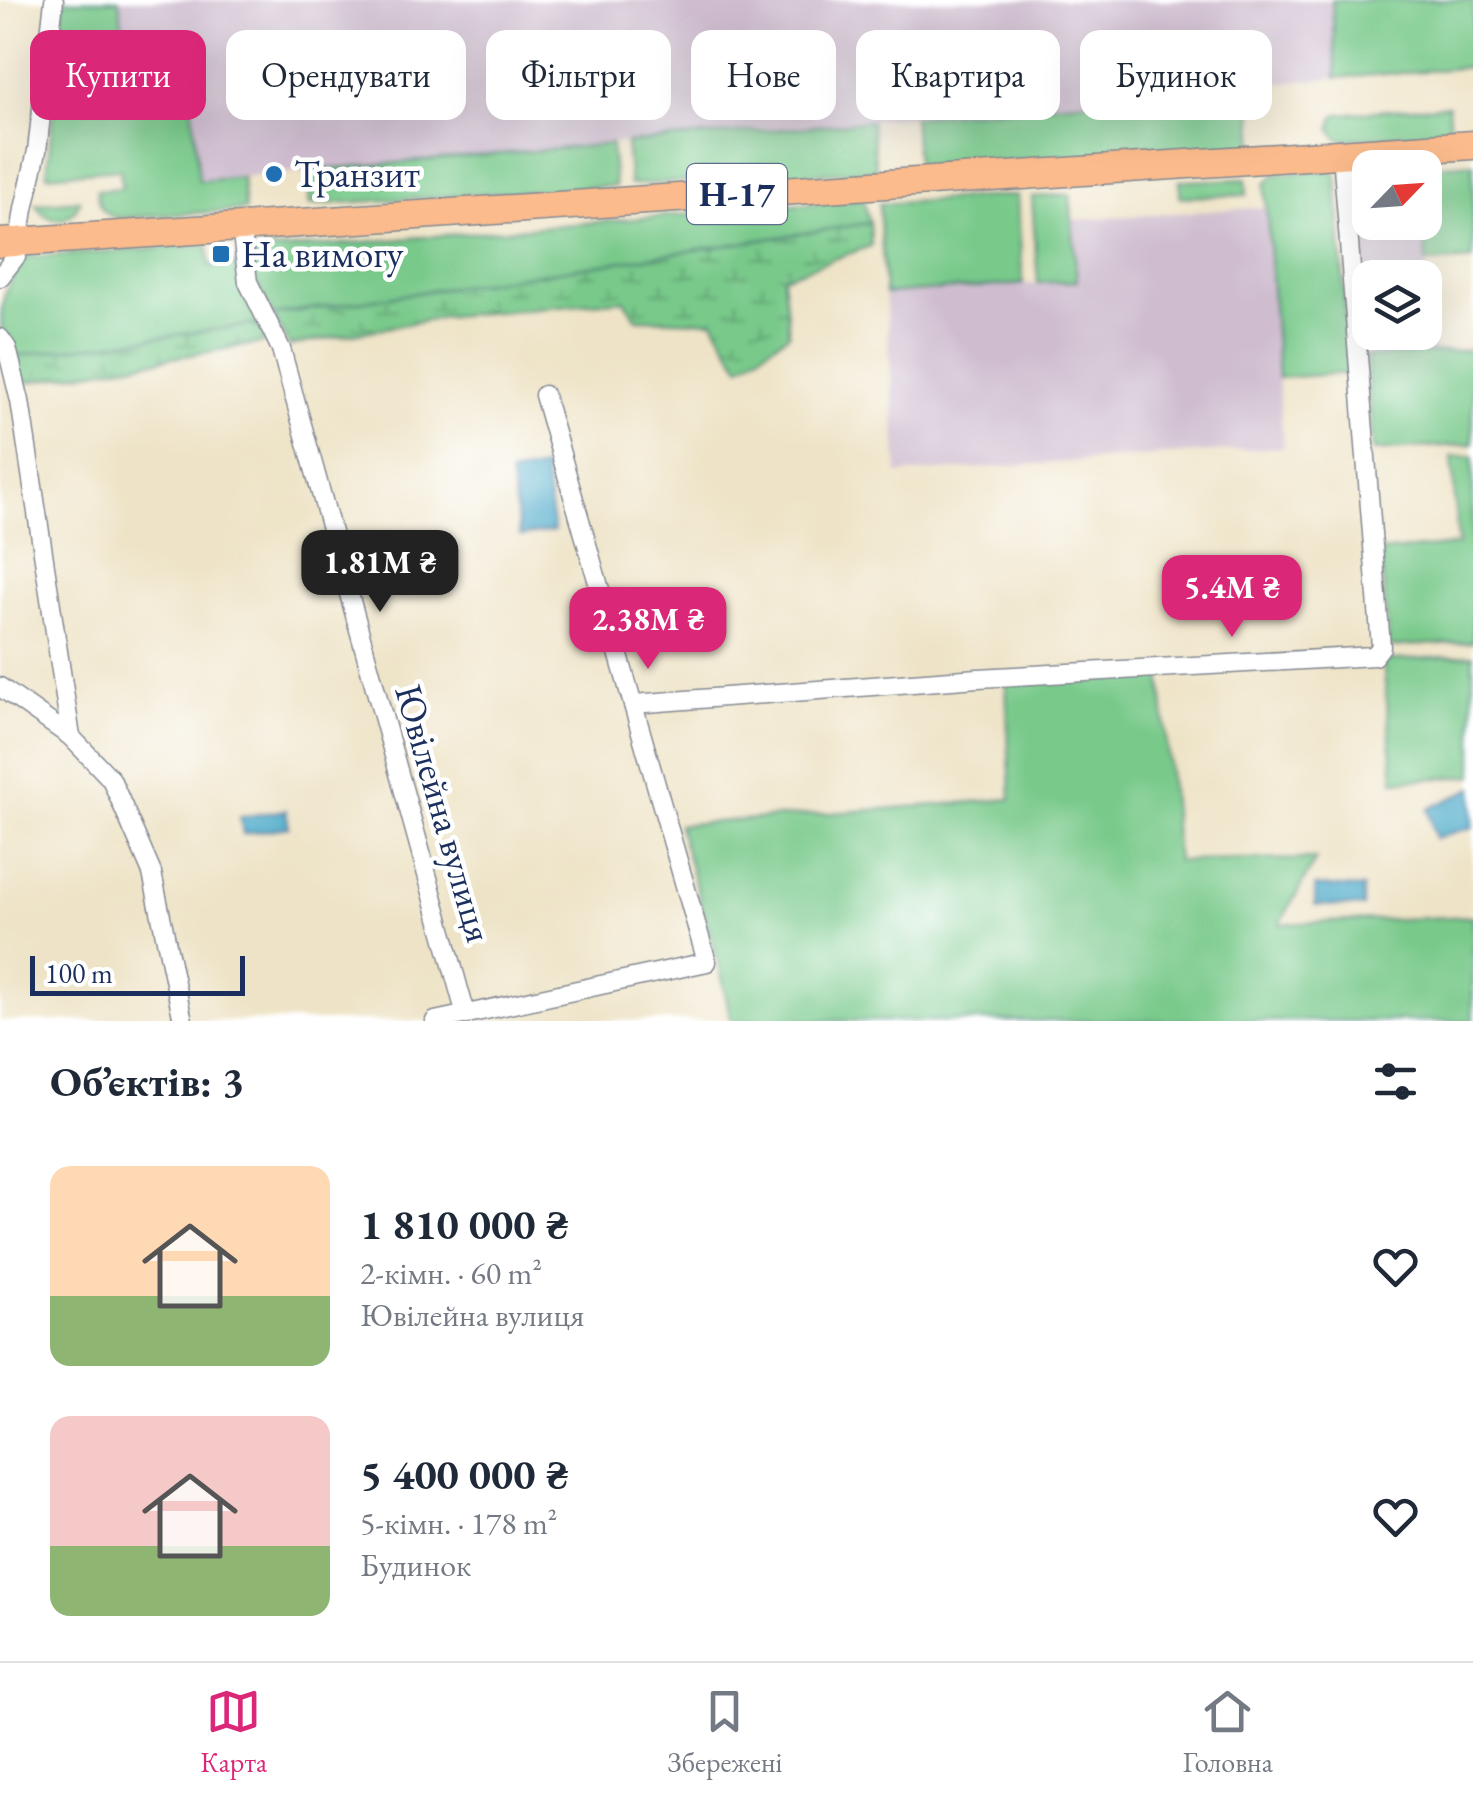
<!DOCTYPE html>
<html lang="uk">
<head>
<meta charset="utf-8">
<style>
  :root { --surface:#fff; --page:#f6f6f7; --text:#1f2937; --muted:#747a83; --line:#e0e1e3; --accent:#db2777 }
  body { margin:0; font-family:"EB Garamond",serif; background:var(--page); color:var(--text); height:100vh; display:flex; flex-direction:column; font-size:38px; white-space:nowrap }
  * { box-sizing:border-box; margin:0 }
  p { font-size:32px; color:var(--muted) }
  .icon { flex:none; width:55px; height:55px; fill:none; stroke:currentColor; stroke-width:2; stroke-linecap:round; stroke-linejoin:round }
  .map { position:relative; height:1021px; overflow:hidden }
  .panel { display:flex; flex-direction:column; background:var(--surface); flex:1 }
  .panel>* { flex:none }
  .banner { position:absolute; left:30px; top:30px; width:1415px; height:90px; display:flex; gap:20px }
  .needle { width:65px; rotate:65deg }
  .buttons { position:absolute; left:1352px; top:150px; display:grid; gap:20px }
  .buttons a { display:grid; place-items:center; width:90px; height:90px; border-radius:20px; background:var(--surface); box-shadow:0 10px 40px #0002; font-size:50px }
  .scale { position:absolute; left:30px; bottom:25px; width:215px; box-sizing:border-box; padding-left:10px; border:5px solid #1b2f5e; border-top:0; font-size:28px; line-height:35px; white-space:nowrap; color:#1b2f5e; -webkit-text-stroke:8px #fff; paint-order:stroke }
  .price { position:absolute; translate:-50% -85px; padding:0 22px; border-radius:20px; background:var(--accent); color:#fff; font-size:32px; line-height:65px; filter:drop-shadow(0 2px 5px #0008) }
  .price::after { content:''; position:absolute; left:50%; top:60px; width:30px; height:22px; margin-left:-15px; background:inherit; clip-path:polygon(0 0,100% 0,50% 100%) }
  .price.on { background:#222; color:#fff }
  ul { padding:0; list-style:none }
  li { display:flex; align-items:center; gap:30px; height:250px; padding:0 50px }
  li span { display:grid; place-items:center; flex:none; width:280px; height:200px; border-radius:20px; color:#555 }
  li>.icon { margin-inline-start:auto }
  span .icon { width:120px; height:120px; fill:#fffc; stroke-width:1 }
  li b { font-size:42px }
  h2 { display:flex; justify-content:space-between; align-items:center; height:120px; padding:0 50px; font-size:42px }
  .tag { padding:0 35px; border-radius:20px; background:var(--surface); box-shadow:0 10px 40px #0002; font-size:35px; line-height:90px }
  .tag.on { background:var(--accent); color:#fff }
  .menu { display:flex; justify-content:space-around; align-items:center; height:140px; border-top:2px solid var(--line); background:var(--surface); font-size:28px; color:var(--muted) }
  .menu a { display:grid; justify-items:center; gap:5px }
  .menu .on { color:var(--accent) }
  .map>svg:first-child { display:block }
</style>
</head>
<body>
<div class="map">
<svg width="1473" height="1021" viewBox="0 0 1473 1021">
  <defs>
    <pattern id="wetland-marsh" width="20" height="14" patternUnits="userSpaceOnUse" patternTransform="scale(2.5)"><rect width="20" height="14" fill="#78c98a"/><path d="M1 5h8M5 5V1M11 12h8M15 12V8" fill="none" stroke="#62a474"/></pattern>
  </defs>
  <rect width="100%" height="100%" fill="#fff"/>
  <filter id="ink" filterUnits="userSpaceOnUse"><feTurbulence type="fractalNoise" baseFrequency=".01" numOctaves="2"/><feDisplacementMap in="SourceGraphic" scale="20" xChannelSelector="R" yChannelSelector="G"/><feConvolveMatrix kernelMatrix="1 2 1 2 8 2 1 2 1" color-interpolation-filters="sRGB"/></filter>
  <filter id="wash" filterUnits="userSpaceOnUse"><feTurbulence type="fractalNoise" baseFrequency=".0048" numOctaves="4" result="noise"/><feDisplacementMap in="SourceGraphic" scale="40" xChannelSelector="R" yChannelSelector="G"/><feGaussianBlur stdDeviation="2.25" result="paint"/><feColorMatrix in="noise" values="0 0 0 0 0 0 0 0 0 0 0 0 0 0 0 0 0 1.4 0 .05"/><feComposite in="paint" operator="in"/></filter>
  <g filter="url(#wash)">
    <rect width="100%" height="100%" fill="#eee3c6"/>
    <!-- industrial -->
    <g fill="#cfbdcf" fill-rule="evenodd">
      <path d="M119 0H1332L1336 78 199 181 191 89 130 93Z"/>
      <path d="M1370 170V222L1424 223 1433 353 1366 357 1353 172ZM1370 278H1425V332H1370Z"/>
      <path d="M1266 207 1283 447 898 474 885 294 1076 281 1072 220Z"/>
    </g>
    <!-- green -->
    <g fill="#78c98a" stroke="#4a7c74" stroke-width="2.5">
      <path d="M63 0H119L130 93 191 88 199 181 242 177 245 210 118 218C103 215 98 206 97 190L122 188 120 169 47 175Z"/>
      <path d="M1332 0H1473V67L1336 78Z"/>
      <path d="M1250 86 1255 146 917 167 913 117Z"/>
      <path d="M1448 105 1450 131 1341 140 1336 136 1331 128 1334 118 1339 114Z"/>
      <path d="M871 121 876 170 630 185 626 143Z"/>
      <path d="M611 144 615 186 310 205 307 171Z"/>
      <path d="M1473 163V260L1426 263 1424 223 1425 168 1420 167Z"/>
      <path d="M1329 170 1337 176 1349 373 1278 378 1265 185 1275 174Z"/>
      <path d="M1246 179 1247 195 1180 197V181Z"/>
      <path d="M1070 194 1077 281 1038 283 1032 197Z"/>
      <path d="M1017 195 1023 284 885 294 879 204Z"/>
      <path d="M863 199 870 223 273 315 255 280 251 252Z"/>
      <path d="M80 200C72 224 48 226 36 204Z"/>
      <path d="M208 245 210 266 236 263 239 285 259 324 16 356C13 344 5 336 1 325 0 298 10 277 26 257Z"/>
      <path d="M1473 350V444L1373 451 1366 357Z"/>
      <path d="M1473 456V642L1389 647 1380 552 1458 545 1452 457Z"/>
      <path d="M1473 655V776L1394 781 1383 661Z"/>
      <path d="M1161 675 1177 861 1316 859 1280 924 1473 916V1021H731L720 968 678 825 1011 799 1006 684Z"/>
    </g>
    <!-- wetland -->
    <g fill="url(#wetland-marsh)" stroke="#4a7c74" stroke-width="2.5">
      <path d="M870 223 871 246 783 277 789 334 740 367 713 321 637 319 624 300 444 317 289 346 273 315Z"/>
      <path d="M259 324 267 342 23 383 16 356Z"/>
    </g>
    <!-- water -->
    <g fill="#49a8c8" stroke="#326c93" stroke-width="2.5">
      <path d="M544 468 554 531 520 536 510 474Z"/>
      <path d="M1473 788V827L1435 838 1428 809Z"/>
      <path d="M286 810 289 827 243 834 240 817Z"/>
      <path d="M1315 886 1363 888V907L1315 905Z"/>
    </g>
  </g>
  <g filter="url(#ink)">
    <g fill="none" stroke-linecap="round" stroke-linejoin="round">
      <!-- minor casing -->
      <g stroke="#848992" stroke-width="21">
        <g id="minor">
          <path d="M241 227 248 282 281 349 466 1015"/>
          <path d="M0 277 17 255 24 209 37 151 54 0"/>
          <path d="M0 338 7 348 20 401 71 737"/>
          <path d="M0 687 71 737 111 779 152 873 183 1021"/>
          <path d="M633 704 978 678 1374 656 1381 647 1342 154"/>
          <path d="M435 1021 707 962 544 395"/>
        </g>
      </g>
      <!-- primary casing -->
      <g stroke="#848992" stroke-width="31">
        <path id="primary" d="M0 243 1473 145"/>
      </g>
      <!-- minor -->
      <use href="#minor" stroke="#fff" stroke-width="18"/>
      <!-- primary -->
      <use href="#primary" stroke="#fbbb8c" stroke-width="28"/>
    </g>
  </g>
  <!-- markers -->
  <g fill="#1f6fb2" stroke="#fff" stroke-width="4">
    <circle cx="274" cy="174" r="10"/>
    <rect x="211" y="244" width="20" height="20" rx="5"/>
  </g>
  <g text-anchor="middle" stroke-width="9" stroke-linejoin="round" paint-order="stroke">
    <!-- shield labels -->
    <rect fill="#fff" stroke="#5f6d8e" stroke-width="2.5" x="687" y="164" width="100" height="60" rx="8"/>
    <g font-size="35" font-weight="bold" fill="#1b2f5e">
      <text x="737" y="206">Н-17</text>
    </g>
    <!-- poi labels -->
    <g font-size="38" fill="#1b2f5e" stroke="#fff" text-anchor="start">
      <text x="294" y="187">Транзит</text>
      <text x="241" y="267">На вимогу</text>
    </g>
    <!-- street labels -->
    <g font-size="38" fill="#1b2f5e" stroke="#fff">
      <text transform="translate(444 813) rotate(74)" y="13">Ювілейна вулиця</text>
    </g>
  </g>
</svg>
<div class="buttons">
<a><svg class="needle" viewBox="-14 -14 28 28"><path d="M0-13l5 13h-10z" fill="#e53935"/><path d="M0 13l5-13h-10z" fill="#747a83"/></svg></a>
<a><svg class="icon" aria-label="layers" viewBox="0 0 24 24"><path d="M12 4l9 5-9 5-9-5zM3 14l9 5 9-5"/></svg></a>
</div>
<div class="scale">100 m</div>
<b class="price on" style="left:380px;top:615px">1.81M ₴</b>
<b class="price" style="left:1232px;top:640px">5.4M ₴</b>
<b class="price" style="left:648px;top:672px">2.38M ₴</b>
<div class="banner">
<a class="tag on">Купити</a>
<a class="tag">Орендувати</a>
<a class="tag">Фільтри</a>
<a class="tag">Нове</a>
<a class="tag">Квартира</a>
<a class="tag">Будинок</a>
</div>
</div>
<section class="panel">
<h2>Об’єктів: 3<svg class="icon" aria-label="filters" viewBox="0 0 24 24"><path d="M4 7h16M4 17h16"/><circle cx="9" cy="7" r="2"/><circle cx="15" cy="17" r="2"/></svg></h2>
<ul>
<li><span style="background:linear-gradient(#ffd9b3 65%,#8fb573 0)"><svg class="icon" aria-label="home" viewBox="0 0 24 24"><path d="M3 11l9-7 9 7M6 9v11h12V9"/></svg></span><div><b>1 810 000 ₴</b><p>2-кімн. · 60 m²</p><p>Ювілейна вулиця</p></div><svg class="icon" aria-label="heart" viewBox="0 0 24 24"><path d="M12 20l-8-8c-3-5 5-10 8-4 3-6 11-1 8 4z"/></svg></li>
<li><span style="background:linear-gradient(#f6c9c9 65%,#8fb573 0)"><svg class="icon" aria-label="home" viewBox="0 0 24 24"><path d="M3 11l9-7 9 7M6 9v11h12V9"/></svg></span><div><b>5 400 000 ₴</b><p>5-кімн. · 178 m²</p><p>Будинок</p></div><svg class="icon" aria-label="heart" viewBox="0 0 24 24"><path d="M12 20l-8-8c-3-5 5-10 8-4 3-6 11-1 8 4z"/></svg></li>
</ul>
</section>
<nav class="menu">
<a class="on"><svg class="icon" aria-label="map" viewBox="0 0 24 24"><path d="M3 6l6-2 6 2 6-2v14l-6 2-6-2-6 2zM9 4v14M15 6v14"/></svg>Карта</a>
<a><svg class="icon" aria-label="saved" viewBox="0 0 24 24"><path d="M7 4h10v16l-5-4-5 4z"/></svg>Збережені</a>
<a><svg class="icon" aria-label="home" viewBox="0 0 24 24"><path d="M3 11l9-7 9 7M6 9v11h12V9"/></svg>Головна</a>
</nav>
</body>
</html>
